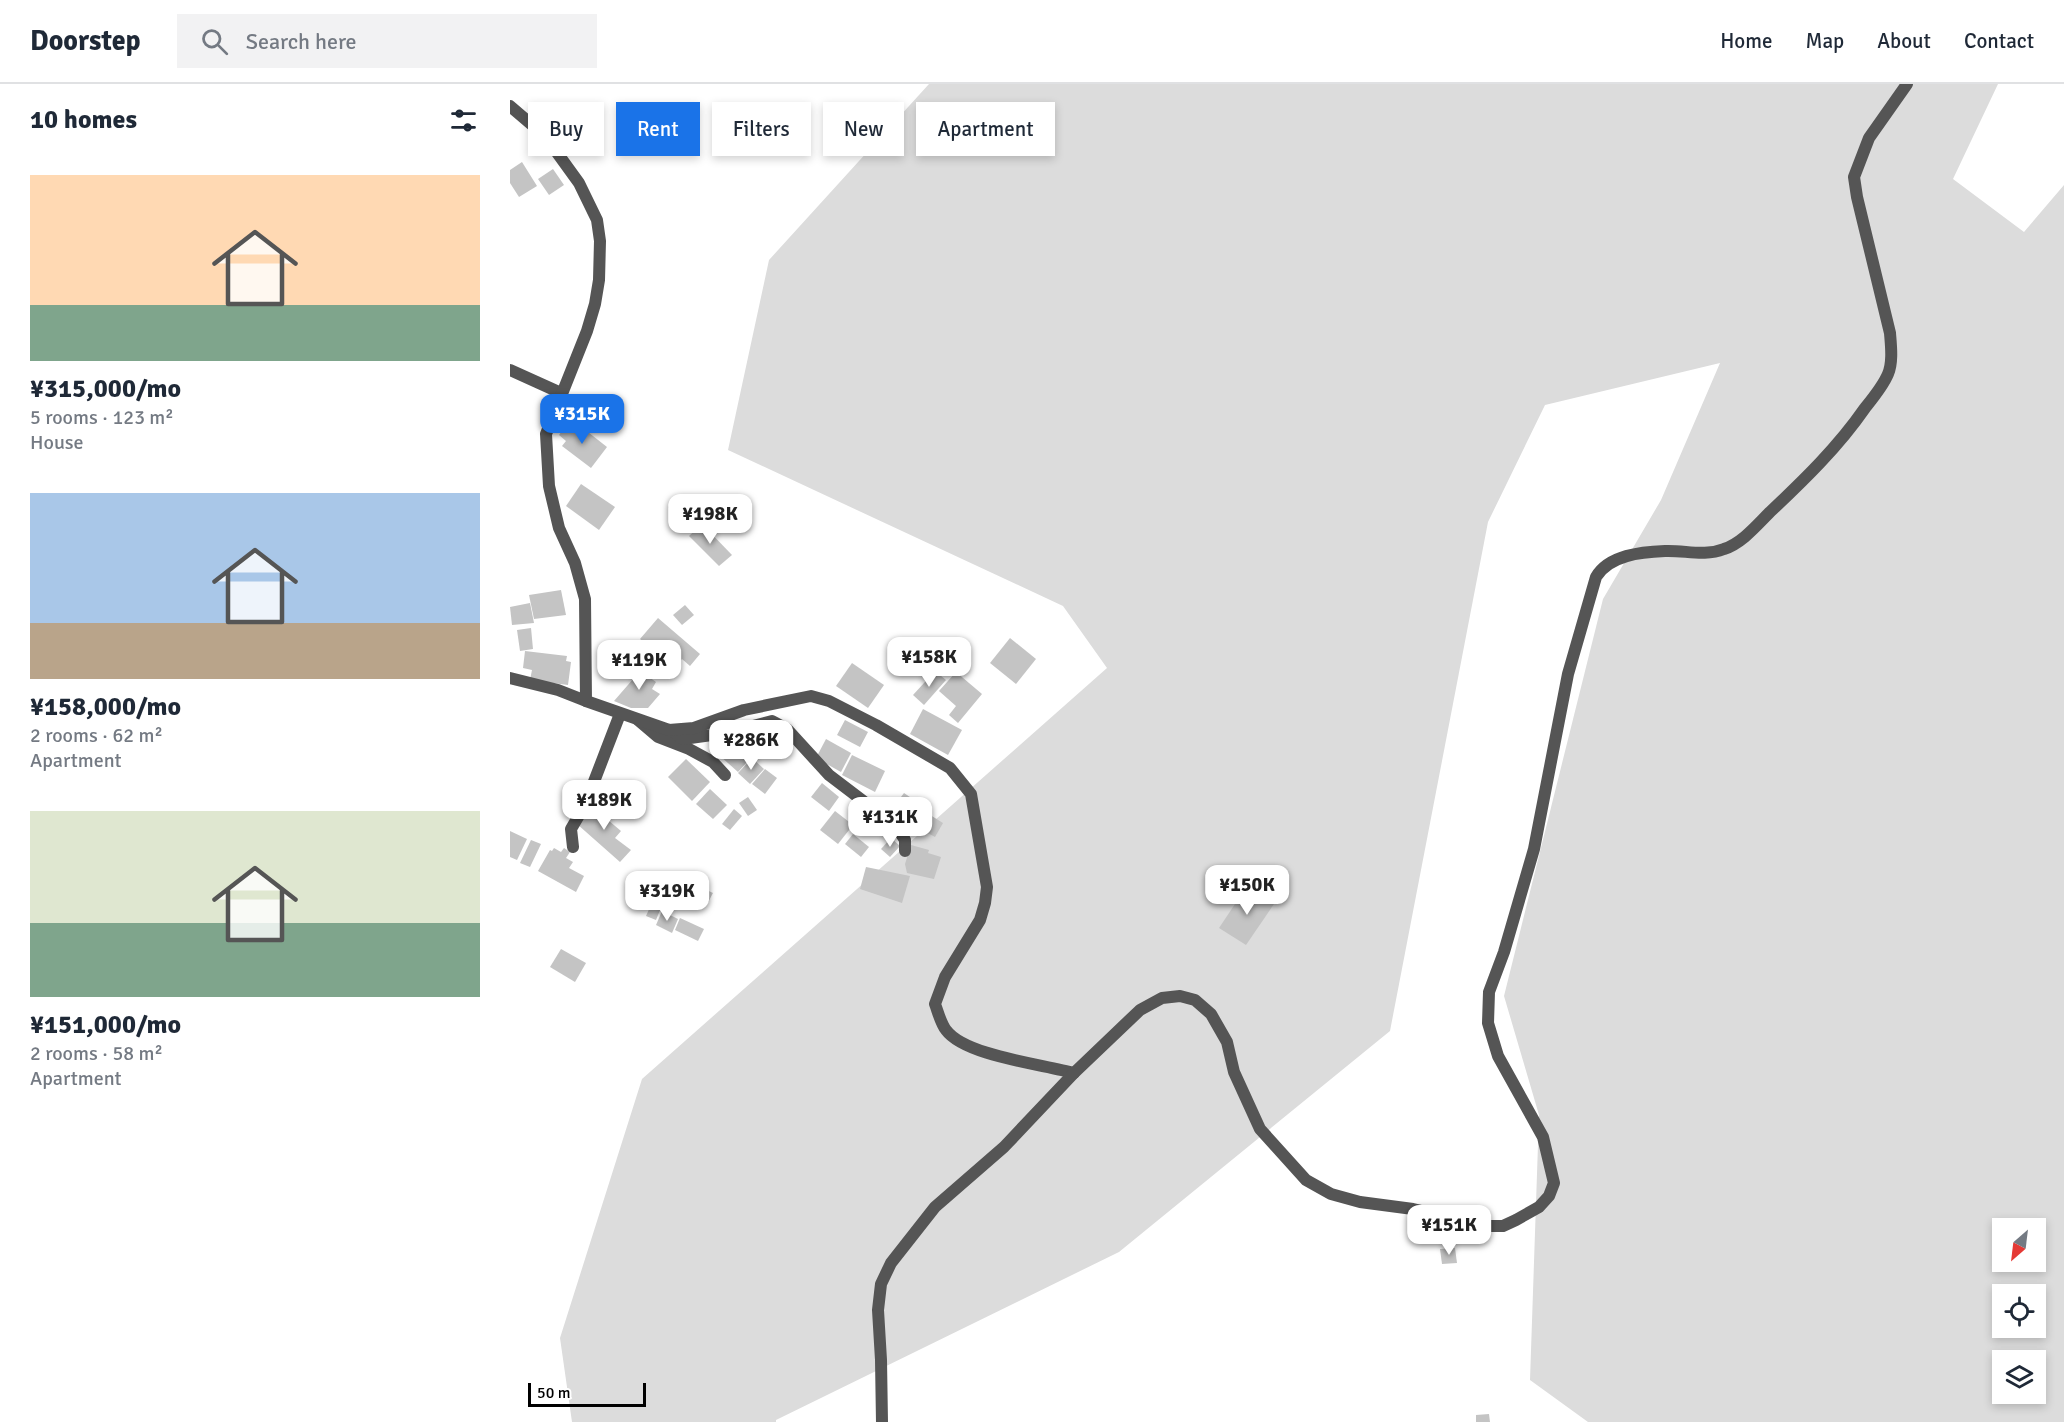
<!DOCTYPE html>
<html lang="en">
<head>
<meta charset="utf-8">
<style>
  :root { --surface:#fff; --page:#f2f2f3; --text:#1f2937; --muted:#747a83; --line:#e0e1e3; --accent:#1a73e8 }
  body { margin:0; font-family:Signika,sans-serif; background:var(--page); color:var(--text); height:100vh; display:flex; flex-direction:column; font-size:22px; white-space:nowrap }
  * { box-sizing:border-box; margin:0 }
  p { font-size:20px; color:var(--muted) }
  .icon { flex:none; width:33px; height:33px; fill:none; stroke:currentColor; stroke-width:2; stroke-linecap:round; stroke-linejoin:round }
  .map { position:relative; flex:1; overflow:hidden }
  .panel { display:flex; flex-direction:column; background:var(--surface); width:510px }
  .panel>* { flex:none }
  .hud { position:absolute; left:18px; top:18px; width:570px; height:54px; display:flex; gap:12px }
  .needle { width:39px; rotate:208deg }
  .fabs { position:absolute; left:1482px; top:1134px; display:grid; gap:12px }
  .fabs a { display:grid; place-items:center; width:54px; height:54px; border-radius:0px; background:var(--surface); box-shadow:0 3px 9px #0003; font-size:30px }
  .scale { position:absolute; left:18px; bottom:15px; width:118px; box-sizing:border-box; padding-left:6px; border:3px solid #000; border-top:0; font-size:16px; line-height:21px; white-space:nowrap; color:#000; -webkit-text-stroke:4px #fff; paint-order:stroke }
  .price { position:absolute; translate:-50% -51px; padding:0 14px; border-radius:12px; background:#fff; color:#222; font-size:20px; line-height:39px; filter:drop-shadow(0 2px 3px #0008) }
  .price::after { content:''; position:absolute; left:50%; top:36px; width:18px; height:14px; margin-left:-9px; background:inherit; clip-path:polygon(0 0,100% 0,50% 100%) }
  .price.active { background:var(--accent); color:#fff }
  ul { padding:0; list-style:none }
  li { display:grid; align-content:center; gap:12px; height:318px; padding:0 30px }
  li span { display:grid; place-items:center; height:186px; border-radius:0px; color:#555 }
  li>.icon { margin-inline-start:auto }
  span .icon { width:108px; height:108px; fill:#fffc; stroke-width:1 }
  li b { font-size:26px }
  h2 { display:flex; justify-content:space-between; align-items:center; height:72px; padding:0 30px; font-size:26px }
  .tag { padding:0 21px; border-radius:0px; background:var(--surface); box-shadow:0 3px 9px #0003; font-size:21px; line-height:54px }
  .tag.active { background:var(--accent); color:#fff }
  header { display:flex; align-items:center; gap:36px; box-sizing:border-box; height:84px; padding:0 30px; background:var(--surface); border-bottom:2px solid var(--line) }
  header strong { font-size:28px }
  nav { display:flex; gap:33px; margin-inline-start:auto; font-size:21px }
  .search { width:420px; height:54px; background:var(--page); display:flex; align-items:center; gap:15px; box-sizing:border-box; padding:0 21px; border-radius:0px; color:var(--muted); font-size:22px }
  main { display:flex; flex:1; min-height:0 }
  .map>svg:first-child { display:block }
</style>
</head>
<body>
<header>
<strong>Doorstep</strong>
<div class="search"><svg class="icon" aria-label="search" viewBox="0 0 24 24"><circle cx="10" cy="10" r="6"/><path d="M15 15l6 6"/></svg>Search here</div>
<nav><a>Home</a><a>Map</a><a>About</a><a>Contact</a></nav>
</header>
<main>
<section class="panel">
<h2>10 homes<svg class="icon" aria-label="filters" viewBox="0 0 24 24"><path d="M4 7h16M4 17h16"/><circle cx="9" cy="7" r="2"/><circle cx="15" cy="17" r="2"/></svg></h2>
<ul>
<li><span style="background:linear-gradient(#ffd9b3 70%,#7fa58c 0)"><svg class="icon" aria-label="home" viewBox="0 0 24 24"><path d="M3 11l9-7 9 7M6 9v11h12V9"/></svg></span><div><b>¥315,000/mo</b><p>5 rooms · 123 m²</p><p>House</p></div></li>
<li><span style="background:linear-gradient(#a9c7e8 70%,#b9a48a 0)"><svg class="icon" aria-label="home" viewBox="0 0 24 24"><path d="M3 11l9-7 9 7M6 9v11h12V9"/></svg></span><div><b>¥158,000/mo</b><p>2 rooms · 62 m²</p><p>Apartment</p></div></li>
<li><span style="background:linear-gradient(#dfe7d0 60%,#7fa58c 0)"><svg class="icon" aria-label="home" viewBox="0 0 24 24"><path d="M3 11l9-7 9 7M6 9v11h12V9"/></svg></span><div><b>¥151,000/mo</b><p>2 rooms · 58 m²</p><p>Apartment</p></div></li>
</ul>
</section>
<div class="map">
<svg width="1554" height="1338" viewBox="0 0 1554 1338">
  <rect width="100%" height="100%" fill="#fff"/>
  <!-- green -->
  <path fill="#dcdcdc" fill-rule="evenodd" d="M419 0H1488L1443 95 1514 148 1554 101V1338H1078L1020 1296 1029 1031 994 912 1093 515 1151 416 1210 279 1035 321 978 438 880 947 609 1168 266 1336V1338H62L50 1254 132 995 597 584 553 522 218 366 259 176ZM1492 1144H1526V1178H1492ZM1492 1210H1526V1244H1492ZM1492 1276H1526V1310H1492Z"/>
  <!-- building -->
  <g fill="#c4c4c4">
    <path d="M12 78 27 102 9 113 0 99V86Z"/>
    <path d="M43 85 54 101 39 111 28 95Z"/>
    <path d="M58 339 66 345 69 341 97 363 81 384 52 362 56 357 49 351Z"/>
    <path d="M71 400 105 423 89 446 56 422Z"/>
    <path d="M172 412 193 435 179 447 158 423Z"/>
    <path d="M192 440 222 471 209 482 179 452Z"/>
    <path d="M51 506 56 531 24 535 19 511Z"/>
    <path d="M20 519 24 539 2 541 0 523Z"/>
    <path d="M175 521 184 531 172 541 163 531Z"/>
    <path d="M148 534 190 570 180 582 172 575 164 584 130 555Z"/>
    <path d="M21 544 23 565 10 567 7 546Z"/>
    <path d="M500 554 526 575 506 600 480 579Z"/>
    <path d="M15 567 57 572 56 577 61 578 58 601 20 596 22 586 13 584Z"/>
    <path d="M342 579 374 601 358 624 326 602Z"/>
    <path d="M126 582 132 585V588L146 598 142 605 150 610 138 624H121L104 617 124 594 119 590Z"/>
    <path d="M425 587 436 596 414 621 403 611Z"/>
    <path d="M446 588 472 610 448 639 439 631 446 622 429 607Z"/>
    <path d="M413 625 452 646 438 671 400 650Z"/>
    <path d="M335 636 358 648 350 663 327 651Z"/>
    <path d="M234 653 248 666 228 688 209 671 224 656 228 659Z"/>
    <path d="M316 655 341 669 331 688 306 674Z"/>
    <path d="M342 671 375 687 365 708 332 691Z"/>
    <path d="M242 674 254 685 240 700 228 689Z"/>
    <path d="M176 675 200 698 182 717 158 693Z"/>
    <path d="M255 685 267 694 255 710 242 700Z"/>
    <path d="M312 699 329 713 319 727 301 713Z"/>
    <path d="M200 705 217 721 203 735 186 720Z"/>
    <path d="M394 709 416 724 404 741 382 725Z"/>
    <path d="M238 713 247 726 238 732 229 719Z"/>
    <path d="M89 715 98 724 92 731 111 747 105 754 121 766 110 778 67 740Z"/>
    <path d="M224 725 232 732 220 746 212 740Z"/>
    <path d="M325 727 343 741 328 760 310 746Z"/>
    <path d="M417 729 433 739 425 753 408 744Z"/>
    <path d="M0 747 17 755 7 776 0 773Z"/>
    <path d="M343 750 359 763 351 773 335 760Z"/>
    <path d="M381 754 390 762 380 773 371 765Z"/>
    <path d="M21 756 31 760 20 783 10 779Z"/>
    <path d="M401 761 419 766 418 769 431 773 424 795 397 789 395 780Z"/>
    <path d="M44 764 51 768 54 764 60 768 56 774 63 778 59 784 74 792 66 808 28 787 40 766 42 767Z"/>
    <path d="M356 783 400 792 392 819 350 805Z"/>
    <path d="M133 788 149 796 137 821 120 813Z"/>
    <path d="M180 798 203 809 196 822 173 812Z"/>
    <path d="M737 802 764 820 736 861 709 844Z"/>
    <path d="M145 812 154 816 146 836 136 832Z"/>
    <path d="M152 827 168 835 162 849 146 841Z"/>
    <path d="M170 834 194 845 188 857 165 846Z"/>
    <path d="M51 865 76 879 65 898 40 883Z"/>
    <path d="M945 1164 947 1179 932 1180 930 1165Z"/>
    <path d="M979 1330 980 1338H966V1331Z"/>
  </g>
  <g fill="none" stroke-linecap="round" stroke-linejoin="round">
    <!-- minor -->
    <g stroke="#555" stroke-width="12">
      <path d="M0 286 51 309"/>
      <path d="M0 594 48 606 76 617"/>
      <path d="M128 636 148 653 179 665 203 678 215 691"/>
      <path d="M161 646 173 655 216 649 262 637 277 645 319 691 386 742 395 756V767"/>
      <path d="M63 763 61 745 75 721 110 630"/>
    </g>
    <!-- tertiary -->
    <g stroke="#555" stroke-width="12">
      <path d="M0 22 35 52 69 99 87 136 90 157 89 196 85 220 77 247 36 350 39 402 49 444 65 479 75 515 76 617 159 646 184 644 234 626 301 612 319 617 366 641 440 684 461 710 477 803 475 819 470 836 435 893 425 920C428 928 431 940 436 946 455 972 532 980 564 989"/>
      <path d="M372 1338 371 1276 368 1226 371 1200 381 1179 425 1123 494 1063 564 989 630 926 652 914 670 912 685 916 701 930 717 958 724 988 750 1045 796 1096 821 1110 850 1118 903 1125 977 1142H993L1006 1136 1029 1123 1039 1112 1044 1099 1033 1053 988 972 978 939 979 908 994 868 1024 765 1058 590 1086 493C1099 471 1131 468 1155 467 1175 466 1194 473 1214 465 1232 459 1246 442 1260 428 1294 396 1328 363 1355 324 1363 314 1373 302 1378 290 1383 278 1381 262 1380 249L1347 113 1344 93 1359 54 1397 0"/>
    </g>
  </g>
</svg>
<div class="fabs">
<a><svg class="needle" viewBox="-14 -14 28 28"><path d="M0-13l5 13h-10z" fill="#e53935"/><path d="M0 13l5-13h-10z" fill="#747a83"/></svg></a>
<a><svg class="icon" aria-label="locate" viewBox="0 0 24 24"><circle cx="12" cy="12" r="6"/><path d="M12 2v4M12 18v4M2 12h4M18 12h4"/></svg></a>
<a><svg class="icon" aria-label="layers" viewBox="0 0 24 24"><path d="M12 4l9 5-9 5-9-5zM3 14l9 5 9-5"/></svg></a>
</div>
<div class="scale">50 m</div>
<b class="price active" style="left:72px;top:361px">¥315K</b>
<b class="price" style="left:200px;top:461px">¥198K</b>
<b class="price" style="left:419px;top:604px">¥158K</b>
<b class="price" style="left:129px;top:607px">¥119K</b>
<b class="price" style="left:241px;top:687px">¥286K</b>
<b class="price" style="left:94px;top:747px">¥189K</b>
<b class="price" style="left:380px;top:764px">¥131K</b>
<b class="price" style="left:737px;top:832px">¥150K</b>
<b class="price" style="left:157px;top:838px">¥319K</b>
<b class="price" style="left:939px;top:1172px">¥151K</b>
<div class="hud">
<a class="tag">Buy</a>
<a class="tag active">Rent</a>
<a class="tag">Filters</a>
<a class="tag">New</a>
<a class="tag">Apartment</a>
</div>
</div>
</main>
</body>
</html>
